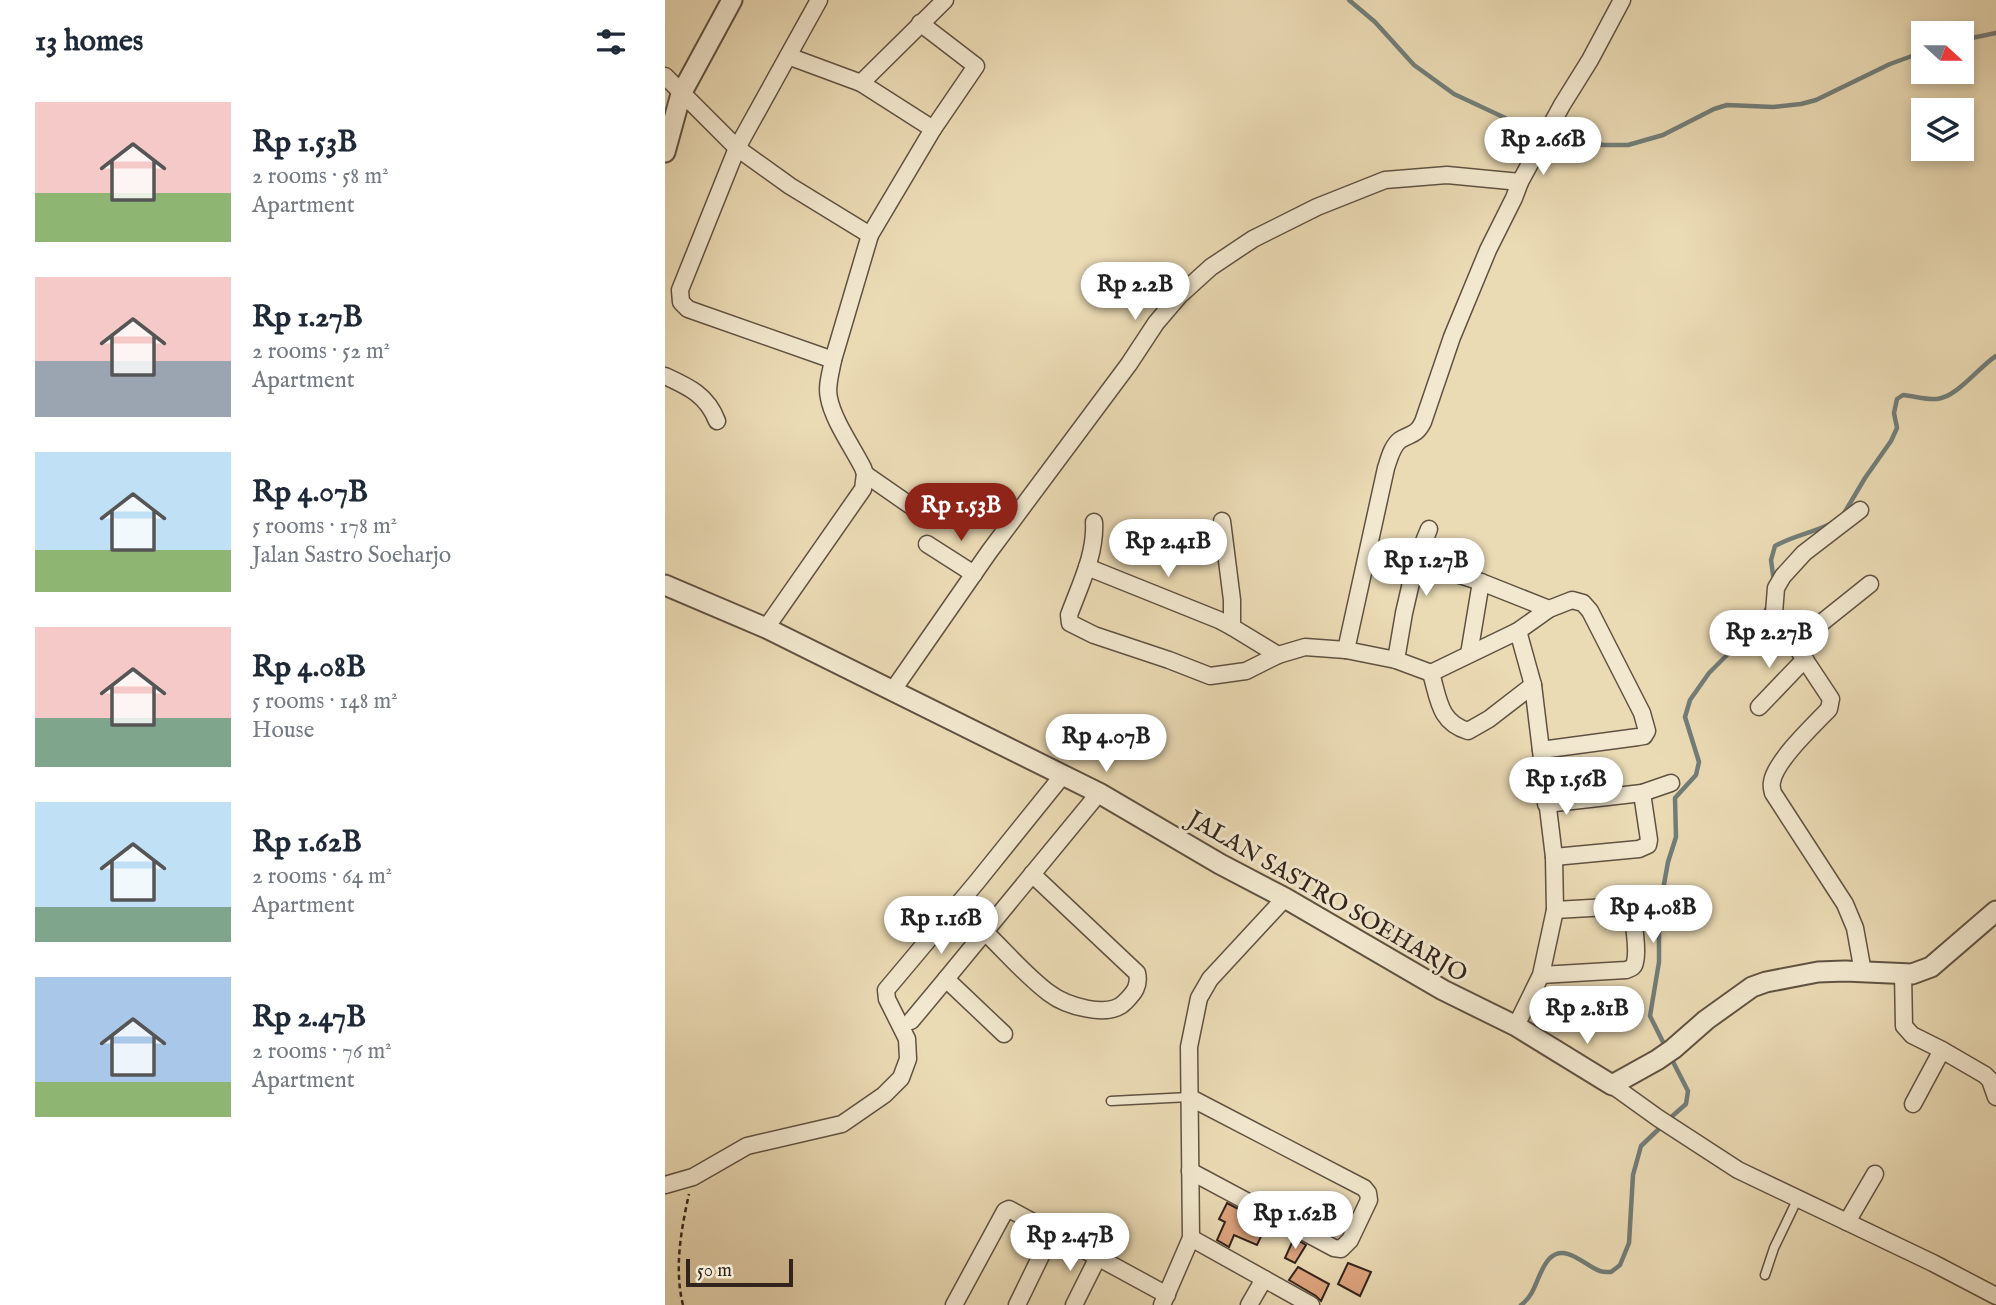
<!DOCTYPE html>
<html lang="en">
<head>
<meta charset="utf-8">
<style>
  :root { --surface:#fff; --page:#f2f2f3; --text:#1f2937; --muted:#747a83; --accent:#8f2418 }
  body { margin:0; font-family:"IM FELL English",serif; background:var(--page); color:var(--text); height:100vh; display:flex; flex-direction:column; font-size:26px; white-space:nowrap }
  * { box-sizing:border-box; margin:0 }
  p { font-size:23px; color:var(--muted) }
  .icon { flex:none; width:38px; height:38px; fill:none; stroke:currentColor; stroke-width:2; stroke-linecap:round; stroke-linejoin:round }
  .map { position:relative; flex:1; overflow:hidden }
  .sheet { display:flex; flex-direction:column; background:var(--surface); width:665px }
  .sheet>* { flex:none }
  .needle { width:46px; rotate:111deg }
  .tools { position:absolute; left:1246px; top:21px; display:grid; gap:14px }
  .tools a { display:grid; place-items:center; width:63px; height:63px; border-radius:0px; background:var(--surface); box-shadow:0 4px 10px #0003; font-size:35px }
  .scale { position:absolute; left:21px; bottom:18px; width:107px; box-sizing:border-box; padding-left:7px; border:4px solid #32241c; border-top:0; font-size:19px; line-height:24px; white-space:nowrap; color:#32241c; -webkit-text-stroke:5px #f2e8cf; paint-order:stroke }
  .price { position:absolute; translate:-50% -60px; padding:0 16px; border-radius:24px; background:#fff; color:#222; font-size:23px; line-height:46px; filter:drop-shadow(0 2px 4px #0008) }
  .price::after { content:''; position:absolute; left:50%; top:42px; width:21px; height:16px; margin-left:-10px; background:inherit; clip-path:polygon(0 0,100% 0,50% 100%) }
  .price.active { background:var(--accent); color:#fff }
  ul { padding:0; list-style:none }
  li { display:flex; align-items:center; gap:21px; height:175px; padding:0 35px }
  li span { display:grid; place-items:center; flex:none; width:196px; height:140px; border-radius:0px; color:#555 }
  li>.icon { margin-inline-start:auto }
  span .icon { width:84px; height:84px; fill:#fffc; stroke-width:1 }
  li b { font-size:30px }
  h2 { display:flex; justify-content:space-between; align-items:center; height:84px; padding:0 35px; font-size:30px }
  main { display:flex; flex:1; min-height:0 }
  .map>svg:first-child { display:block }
</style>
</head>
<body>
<main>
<section class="sheet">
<h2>13 homes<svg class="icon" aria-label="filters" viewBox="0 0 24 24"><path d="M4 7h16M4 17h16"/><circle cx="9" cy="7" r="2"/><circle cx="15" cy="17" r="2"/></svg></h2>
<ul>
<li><span style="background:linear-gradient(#f6c9c9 65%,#8fb573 0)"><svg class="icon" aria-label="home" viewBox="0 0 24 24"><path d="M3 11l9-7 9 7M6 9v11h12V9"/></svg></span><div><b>Rp 1.53B</b><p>2 rooms · 58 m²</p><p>Apartment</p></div></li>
<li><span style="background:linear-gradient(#f6c9c9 60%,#9aa5b1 0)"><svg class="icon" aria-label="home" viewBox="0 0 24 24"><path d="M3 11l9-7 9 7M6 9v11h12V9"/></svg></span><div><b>Rp 1.27B</b><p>2 rooms · 52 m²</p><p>Apartment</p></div></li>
<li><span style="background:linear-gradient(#bfe0f5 70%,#8fb573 0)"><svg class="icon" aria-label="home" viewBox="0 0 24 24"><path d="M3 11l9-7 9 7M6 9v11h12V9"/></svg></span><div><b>Rp 4.07B</b><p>5 rooms · 178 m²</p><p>Jalan Sastro Soeharjo</p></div></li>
<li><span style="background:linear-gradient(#f6c9c9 65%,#7fa58c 0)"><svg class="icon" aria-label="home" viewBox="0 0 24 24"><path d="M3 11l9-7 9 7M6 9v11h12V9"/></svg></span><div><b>Rp 4.08B</b><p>5 rooms · 148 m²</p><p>House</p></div></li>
<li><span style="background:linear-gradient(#bfe0f5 75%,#7fa58c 0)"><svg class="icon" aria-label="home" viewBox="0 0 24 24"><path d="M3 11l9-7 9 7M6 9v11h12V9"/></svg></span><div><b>Rp 1.62B</b><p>2 rooms · 64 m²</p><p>Apartment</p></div></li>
<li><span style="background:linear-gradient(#a9c7e8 75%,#8fb573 0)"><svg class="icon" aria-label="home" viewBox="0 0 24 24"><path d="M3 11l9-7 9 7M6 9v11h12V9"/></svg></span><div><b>Rp 2.47B</b><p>2 rooms · 76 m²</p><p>Apartment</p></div></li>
</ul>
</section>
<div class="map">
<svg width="1331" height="1305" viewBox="0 0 1331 1305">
  <rect width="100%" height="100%" fill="#ebdbb5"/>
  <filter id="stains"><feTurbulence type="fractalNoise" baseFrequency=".00286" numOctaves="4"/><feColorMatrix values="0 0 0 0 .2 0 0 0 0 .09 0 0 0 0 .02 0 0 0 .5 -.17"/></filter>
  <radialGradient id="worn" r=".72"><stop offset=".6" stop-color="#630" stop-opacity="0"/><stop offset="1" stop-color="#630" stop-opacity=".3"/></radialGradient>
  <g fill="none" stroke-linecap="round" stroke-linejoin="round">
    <!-- stream -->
    <g stroke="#717d79" stroke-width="4.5">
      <path d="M684 0 710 22 749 65 789 94 851 123 938 145H963L998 135 1049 109 1062 105 1108 107 1136 104 1151 100 1225 64 1258 52"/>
      <path d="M1297 40 1331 33"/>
      <path d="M1178 515 1200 478 1226 441 1232 428 1229 413 1232 399 1238 395C1249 396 1262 400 1272 399 1292 397 1314 367 1331 356"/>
      <path d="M1109 582 1106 560 1110 546C1128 536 1147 533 1165 524"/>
      <path d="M1001 1048 985 1016 994 962V912L1003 862 1011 837 1010 798 1031 775 1034 762 1020 717 1025 700 1044 673 1093 624 1103 606"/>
      <path d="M1004 1119 1021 1104 1023 1091 1005 1056"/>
      <path d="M856 1305C872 1294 872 1271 885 1258 901 1243 920 1266 935 1271 937 1272 944 1272 946 1272L955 1265 964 1243 968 1175 976 1146 998 1125"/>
    </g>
  </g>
  <!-- building -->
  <g fill="#dfa47e" stroke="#32241c" stroke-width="2">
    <path d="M562 1203 602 1224 592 1245 569 1235 564 1247 552 1240 560 1222 554 1219Z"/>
    <path d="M629 1238 641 1245 630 1263 620 1258Z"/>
    <path d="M683 1263 706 1272 695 1296 673 1284Z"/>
    <path d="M633 1267 664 1284 656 1301 651 1296 624 1280Z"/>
  </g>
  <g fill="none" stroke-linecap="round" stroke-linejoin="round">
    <!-- service casing -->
    <g stroke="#605242" stroke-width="11">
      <g id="service">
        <path d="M446 1101 524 1097"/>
        <path d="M1100 1275 1109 1248 1133 1198"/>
      </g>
    </g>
    <!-- minor casing -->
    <g stroke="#605242" stroke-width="19">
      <g id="minor">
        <path d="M154 0 72 148 15 290 16 302 23 309 168 360 205 235 268 129 196 83 280 0"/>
        <path d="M255 23 311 66 268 129"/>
        <path d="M123 56 196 83"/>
        <path d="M0 76 72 148 125 186 205 235"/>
        <path d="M0 376C24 387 42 395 52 421"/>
        <path d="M200 474 249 508"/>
        <path d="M1195 510 1139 553 1118 576 1111 588 1109 613 1166 699 1164 709C1149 725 1110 761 1107 782 1106 786 1107 789 1108 793L1180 904 1190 928 1198 972"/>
        <path d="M557 521 567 600V627L613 655"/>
        <path d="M429 522C431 554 415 585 404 615L405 623 429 635 504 660 545 676 581 671 613 655 640 647 681 650 731 660 766 673 853 631 884 609 907 600 918 603 925 611 977 713 982 731 979 736 973 737 876 750"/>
        <path d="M262 544 309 574"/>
        <path d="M751 561 816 582 884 609"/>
        <path d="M422 567 554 620 567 627"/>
        <path d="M101 628 198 489 200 474 198 468C188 448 168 420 164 398 161 386 166 372 168 360"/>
        <path d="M1130 644 1205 584"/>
        <path d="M681 650 721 468C724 459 727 446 735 440 746 433 751 436 758 422L787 337 823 250 849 198 855 182 897 105 925 60 957 0"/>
        <path d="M804 654 816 582"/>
        <path d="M731 660 739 613 751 561 764 529"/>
        <path d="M766 673C774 700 774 722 803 731L824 719 868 685"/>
        <path d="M228 690 324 552 464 364 491 323 514 296 546 267 588 239 652 207 720 180 782 175 855 182"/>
        <path d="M1094 707 1140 659"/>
        <path d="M881 804 977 793 1006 783"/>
        <path d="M889 857 974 849 983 845 984 840 977 793"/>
        <path d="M320 932C341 952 361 976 384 993 401 1006 444 1019 460 1002 469 993 475 986 472 973L367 874"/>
        <path d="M1238 973 1239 1026 1247 1035 1277 1050 1320 1075 1325 1080 1331 1097"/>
        <path d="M876 975 961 970C966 968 969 968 970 962 973 951 969 919 965 908L961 906 890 910"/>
        <path d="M246 1021 281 979"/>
        <path d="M851 1026 876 975 890 910 889 857 868 685 853 631"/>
        <path d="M339 1034 281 979 434 793"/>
        <path d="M947 1085 993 1118 1073 1170 1268 1263 1331 1296"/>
        <path d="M524 1097 699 1188 703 1193 704 1200 685 1240 676 1249 669 1248 525 1171"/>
        <path d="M1248 1104 1277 1050"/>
        <path d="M0 1185 28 1177 82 1146 177 1124 219 1095 236 1078 243 1059 242 1039 222 999 221 990 311 883 398 775"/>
        <path d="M1182 1222 1210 1174"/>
        <path d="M526 1238 646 1305"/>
        <path d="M289 1305 340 1211 344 1209 502 1295"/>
        <path d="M352 1305 387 1233"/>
        <path d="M409 1305 433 1257"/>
        <path d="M497 1305 526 1238 524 1047 534 998 545 979 620 898"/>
        <path d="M584 1305 599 1279"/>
      </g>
    </g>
    <!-- tertiary casing -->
    <g stroke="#605242" stroke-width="23">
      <g id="tertiary">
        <path d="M0 152 16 94 67 0"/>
        <path d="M0 585 101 628 434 793 555 864 620 898 778 990 851 1026 947 1085 992 1060 1008 1049 1041 1020 1087 987 1101 982 1153 972 1180 971 1247 974 1266 967 1331 911"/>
      </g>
    </g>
    <!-- path -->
    <path stroke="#32241c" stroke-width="2.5" stroke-dasharray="5 3.5" stroke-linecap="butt" d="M18 1305C9 1269 16 1230 24 1194"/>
    <!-- service -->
    <use href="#service" stroke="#f2e8cf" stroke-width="8"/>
    <!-- minor -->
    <use href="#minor" stroke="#f2e8cf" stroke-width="16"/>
    <!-- tertiary -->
    <use href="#tertiary" stroke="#f2e8cf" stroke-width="19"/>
  </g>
  <g text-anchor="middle" stroke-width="6" stroke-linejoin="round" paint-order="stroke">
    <!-- street labels -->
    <g font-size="24" fill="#32241c" stroke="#f2e8cf">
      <text transform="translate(663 896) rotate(30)" y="8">JALAN SASTRO SOEHARJO</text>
    </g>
  </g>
  <rect width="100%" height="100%" filter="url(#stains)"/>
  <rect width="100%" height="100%" fill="url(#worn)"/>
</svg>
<div class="tools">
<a><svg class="needle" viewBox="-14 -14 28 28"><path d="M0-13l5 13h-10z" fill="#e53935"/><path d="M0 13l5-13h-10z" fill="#747a83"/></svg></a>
<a><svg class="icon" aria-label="layers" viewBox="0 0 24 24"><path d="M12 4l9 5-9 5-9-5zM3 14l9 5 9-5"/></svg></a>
</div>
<div class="scale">50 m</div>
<b class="price" style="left:878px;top:177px">Rp 2.66B</b>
<b class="price" style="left:470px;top:322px">Rp 2.2B</b>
<b class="price active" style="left:296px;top:543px">Rp 1.53B</b>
<b class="price" style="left:503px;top:579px">Rp 2.41B</b>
<b class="price" style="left:761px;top:598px">Rp 1.27B</b>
<b class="price" style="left:1104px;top:670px">Rp 2.27B</b>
<b class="price" style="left:441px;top:774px">Rp 4.07B</b>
<b class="price" style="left:901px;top:817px">Rp 1.56B</b>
<b class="price" style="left:988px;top:945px">Rp 4.08B</b>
<b class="price" style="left:276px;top:956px">Rp 1.16B</b>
<b class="price" style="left:922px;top:1046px">Rp 2.81B</b>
<b class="price" style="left:630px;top:1251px">Rp 1.62B</b>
<b class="price" style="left:405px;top:1273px">Rp 2.47B</b>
</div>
</main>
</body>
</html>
